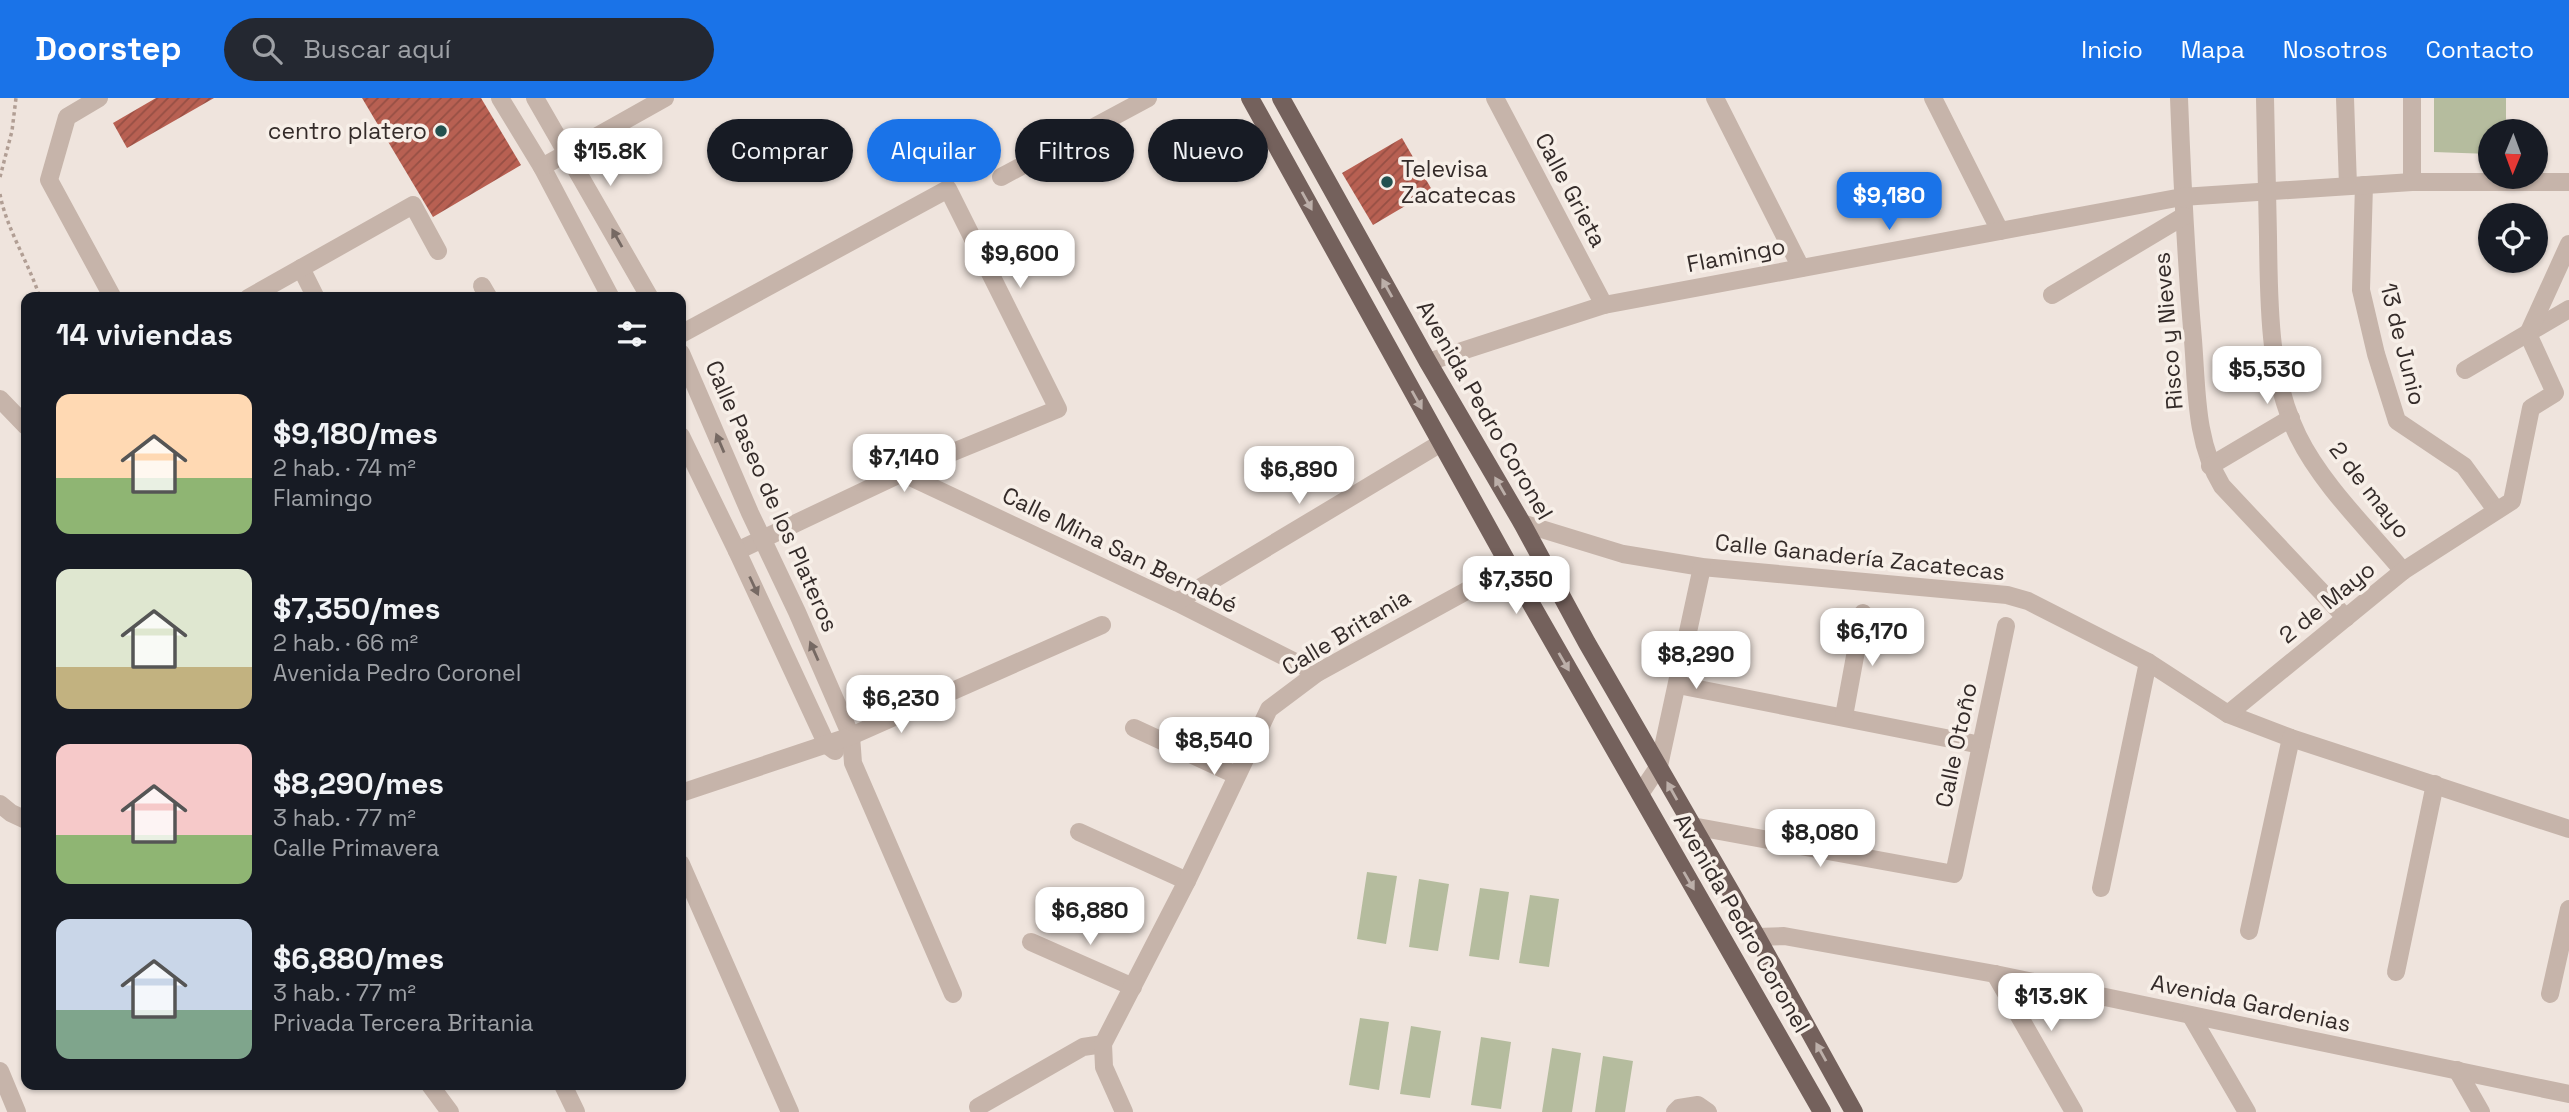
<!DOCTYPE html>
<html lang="es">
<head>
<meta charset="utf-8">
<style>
  :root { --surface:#171b24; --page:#242831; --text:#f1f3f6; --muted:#9ea1a6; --accent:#1a73e8 }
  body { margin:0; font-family:"Space Grotesk",sans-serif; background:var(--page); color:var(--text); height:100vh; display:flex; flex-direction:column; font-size:26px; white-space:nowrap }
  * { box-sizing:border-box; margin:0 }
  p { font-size:23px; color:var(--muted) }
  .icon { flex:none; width:38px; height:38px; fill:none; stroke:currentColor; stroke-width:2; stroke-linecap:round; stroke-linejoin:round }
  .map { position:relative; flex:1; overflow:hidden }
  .side { position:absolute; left:21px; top:194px; width:665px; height:798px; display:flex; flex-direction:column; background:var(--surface); border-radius:14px; box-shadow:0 2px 5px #0004 }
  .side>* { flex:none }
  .top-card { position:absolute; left:707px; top:21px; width:665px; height:63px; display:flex; gap:14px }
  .needle { width:46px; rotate:181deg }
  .tools { position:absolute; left:2478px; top:21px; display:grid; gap:14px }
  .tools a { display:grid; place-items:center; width:70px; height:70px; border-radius:50%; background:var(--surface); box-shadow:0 2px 5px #0004; font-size:35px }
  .price { position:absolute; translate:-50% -60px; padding:0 16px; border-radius:14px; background:#fff; color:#222; font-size:23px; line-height:46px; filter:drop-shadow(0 2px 4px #0008) }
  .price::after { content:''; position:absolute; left:50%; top:42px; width:21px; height:16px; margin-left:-10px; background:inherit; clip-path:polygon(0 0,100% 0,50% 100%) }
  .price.selected { background:var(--accent); color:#fff }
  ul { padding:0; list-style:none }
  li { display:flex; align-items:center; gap:21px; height:175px; padding:0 35px }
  li span { display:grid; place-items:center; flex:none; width:196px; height:140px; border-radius:14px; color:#555 }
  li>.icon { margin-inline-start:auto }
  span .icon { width:84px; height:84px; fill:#fffc; stroke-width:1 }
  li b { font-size:30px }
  h2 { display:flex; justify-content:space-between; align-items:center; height:84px; padding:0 35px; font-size:30px }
  .chip { padding:0 24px; border-radius:32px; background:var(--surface); box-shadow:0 2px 5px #0004; font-size:24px; line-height:63px }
  .chip.selected { background:var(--accent); color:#fff }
  header { display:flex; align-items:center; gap:42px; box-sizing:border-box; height:98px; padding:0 35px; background:var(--accent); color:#fff }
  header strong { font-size:33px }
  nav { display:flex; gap:38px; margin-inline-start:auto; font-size:24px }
  .search { width:490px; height:63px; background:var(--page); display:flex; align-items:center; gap:18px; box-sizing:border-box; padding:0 24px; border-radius:38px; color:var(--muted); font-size:26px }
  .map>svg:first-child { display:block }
</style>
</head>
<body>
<header>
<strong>Doorstep</strong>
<div class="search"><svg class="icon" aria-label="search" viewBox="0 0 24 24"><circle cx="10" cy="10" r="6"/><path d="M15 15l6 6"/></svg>Buscar aquí</div>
<nav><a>Inicio</a><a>Mapa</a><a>Nosotros</a><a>Contacto</a></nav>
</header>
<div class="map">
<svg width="2569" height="1014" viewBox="0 0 2569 1014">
  <defs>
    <pattern id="building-hatch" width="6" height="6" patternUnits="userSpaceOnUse" patternTransform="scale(1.75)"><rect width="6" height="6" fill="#b86052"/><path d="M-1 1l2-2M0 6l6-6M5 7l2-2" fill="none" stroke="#964f44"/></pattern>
  </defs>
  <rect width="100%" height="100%" fill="#efe4dd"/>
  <!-- green -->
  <g fill="#b5bc9e">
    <path d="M2434 0H2506V33H2490V56L2434 54Z"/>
    <path d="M1367 774 1397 778 1386 846 1357 841Z"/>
    <path d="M1419 781 1449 786 1438 853 1409 849Z"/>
    <path d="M1480 790 1509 794 1499 862 1469 858Z"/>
    <path d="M1530 797 1559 801 1549 869 1519 865Z"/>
    <path d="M1360 920 1389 924 1379 992 1349 987Z"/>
    <path d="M1411 928 1441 933 1430 1000 1400 996Z"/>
    <path d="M1481 939 1511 944 1501 1011 1471 1007Z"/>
    <path d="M1552 950 1581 955 1572 1014H1542Z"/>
    <path d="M1603 958 1633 963 1625 1014H1595Z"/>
  </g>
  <!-- building -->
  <g fill="url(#building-hatch)">
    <path d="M156 0H214L127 50 113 25Z"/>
    <path d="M362 0H481L521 67 433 119Z"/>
    <path d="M1402 40 1432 92 1373 127 1342 75Z"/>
  </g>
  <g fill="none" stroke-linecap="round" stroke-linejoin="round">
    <!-- path -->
    <g stroke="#b19e94" stroke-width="3.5" stroke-dasharray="3.5 3.5" stroke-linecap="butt">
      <path d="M0 79 12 33 16 0"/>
      <path d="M0 96C6 130 29 165 40 200"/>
    </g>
    <!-- minor -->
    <g stroke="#c6b4aa" stroke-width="18">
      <path d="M99 0 67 19 49 82 113 200"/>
      <path d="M500 0 542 69 611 200"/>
      <path d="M535 0 650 200"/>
      <path d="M1495 0 1604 207"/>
      <path d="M1715 0 1801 170"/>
      <path d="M1933 0 2000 133"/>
      <path d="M2179 0C2182 81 2186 161 2193 242 2197 292 2195 344 2222 388L2346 520"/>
      <path d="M2265 0C2266 46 2267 93 2268 139 2269 205 2268 277 2298 338 2322 387 2369 432 2403 473"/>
      <path d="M2345 0 2348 88"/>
      <path d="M2412 0V84"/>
      <path d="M542 69 665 0"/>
      <path d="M1001 79 1148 0"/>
      <path d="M2364 87 2361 192 2376 256 2397 323 2464 368 2496 412"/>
      <path d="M301 170 316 200"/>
      <path d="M482 188 489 200"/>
      <path d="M2052 197 2184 118"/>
      <path d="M248 200 413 107 438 153"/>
      <path d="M681 236 948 91 1058 311 902 375 737 453"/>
      <path d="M681 255 750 415 797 514 851 638 853 665 953 896"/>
      <path d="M1428 264 1604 207 2182 99 2412 84H2569"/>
      <path d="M2465 272 2569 211"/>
      <path d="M0 301 26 328"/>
      <path d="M681 338 737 453 827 647 835 653"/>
      <path d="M2210 368 2291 320"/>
      <path d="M902 375 1176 504 1317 575"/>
      <path d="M1522 425 1623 456 1702 469 2007 497 2028 503 2148 564 2228 616 2291 640 2569 731"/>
      <path d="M1176 504 1441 345"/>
      <path d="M1678 587 1981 647"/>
      <path d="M2228 616 2403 473 2512 403 2531 310 2555 295 2528 236 2569 146"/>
      <path d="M1844 618 1863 515"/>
      <path d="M1134 630 1236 677"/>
      <path d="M681 695 851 638 1102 527"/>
      <path d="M1640 696 1659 668 1702 469"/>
      <path d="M0 706 11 715 26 722"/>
      <path d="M1692 728 1954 776 2006 528"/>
      <path d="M1079 734 1187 783"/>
      <path d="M681 766 790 1014"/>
      <path d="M2101 790 2148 564"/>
      <path d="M2249 833 2291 640"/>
      <path d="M1757 839 1784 838 1995 876 2569 996"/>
      <path d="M1031 844 1133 889"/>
      <path d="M2396 874 2435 686"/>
      <path d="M1995 876 2074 1014"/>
      <path d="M2550 896 2569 811"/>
      <path d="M2191 918 2247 1014"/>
      <path d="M2457 972 2481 1014"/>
      <path d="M0 973 17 1014"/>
      <path d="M430 987 450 1014"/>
      <path d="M563 987 576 1014"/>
      <path d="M978 1009 1083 949 1103 946"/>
      <path d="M1124 1014 1104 969 1103 946 1187 783 1269 611 1317 575 1510 469"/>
      <path d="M1675 1014 1679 1010 1698 1007 1708 1014"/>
    </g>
    <!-- major -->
    <g stroke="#74615c" stroke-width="18">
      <path d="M1250 0 1510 469 1822 1014"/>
      <path d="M1281 0 1428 264 1522 425 1587 545 1757 839 1854 1014"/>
    </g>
  </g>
  <!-- one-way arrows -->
  <defs><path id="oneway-solid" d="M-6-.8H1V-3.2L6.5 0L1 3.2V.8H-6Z" transform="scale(1.75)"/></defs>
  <g fill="#bcafa9">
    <use href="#oneway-solid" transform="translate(1307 103) rotate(61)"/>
    <use href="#oneway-solid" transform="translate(1387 190) rotate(-119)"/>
    <use href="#oneway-solid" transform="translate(1417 302) rotate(61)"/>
    <use href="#oneway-solid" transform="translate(1500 388) rotate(-120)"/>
    <use href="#oneway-solid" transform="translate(1564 564) rotate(60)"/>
    <use href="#oneway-solid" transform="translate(1672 693) rotate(-119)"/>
    <use href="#oneway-solid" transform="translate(1689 783) rotate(60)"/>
    <use href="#oneway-solid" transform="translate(1821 954) rotate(-119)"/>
  </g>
  <g fill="#766963">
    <use href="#oneway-solid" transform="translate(617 140) rotate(-119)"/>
    <use href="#oneway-solid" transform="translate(720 345) rotate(-113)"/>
    <use href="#oneway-solid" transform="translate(754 488) rotate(65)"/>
    <use href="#oneway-solid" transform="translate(814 553) rotate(-114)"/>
  </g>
  <!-- markers -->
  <g fill="#23514f" stroke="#f7efe8" stroke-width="2.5">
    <circle cx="441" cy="33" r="7"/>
    <circle cx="1387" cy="84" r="7"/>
  </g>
  <g text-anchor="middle" stroke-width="7" stroke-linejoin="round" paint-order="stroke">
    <!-- poi labels -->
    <g font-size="23" fill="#342b29" stroke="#f7efe8" text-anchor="end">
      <text x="427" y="41">centro platero</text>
      <text x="1401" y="79" text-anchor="start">Televisa<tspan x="1401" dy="26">Zacatecas</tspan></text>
    </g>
    <!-- street labels -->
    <g font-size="23" fill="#342b29" stroke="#f7efe8">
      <text transform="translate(1571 92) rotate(62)" y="8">Calle Grieta</text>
      <text transform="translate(1736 157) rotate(-11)" y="8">Flamingo</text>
      <text transform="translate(2168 233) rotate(-95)" y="8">Risco y Nieves</text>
      <text transform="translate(2403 246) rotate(76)" y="8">13 de Junio</text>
      <text transform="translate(1485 312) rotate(60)" y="8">Avenida Pedro Coronel</text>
      <text transform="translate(2370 392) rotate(52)" y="8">2 de mayo</text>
      <text transform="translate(772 398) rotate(66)" y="8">Calle Paseo de los Plateros</text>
      <text transform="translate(1120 452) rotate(26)" y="8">Calle Mina San Bernabé</text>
      <text transform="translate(1860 459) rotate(6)" y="8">Calle Ganadería Zacatecas</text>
      <text transform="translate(2327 504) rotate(-39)" y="8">2 de Mayo</text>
      <text transform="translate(1346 534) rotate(-31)" y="8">Calle Britania</text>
      <text transform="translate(1956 647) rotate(-78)" y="8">Calle Otoño</text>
      <text transform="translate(1742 825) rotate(60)" y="8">Avenida Pedro Coronel</text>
      <text transform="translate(2251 905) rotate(12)" y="8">Avenida Gardenias</text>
    </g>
  </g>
</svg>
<div class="tools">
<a><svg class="needle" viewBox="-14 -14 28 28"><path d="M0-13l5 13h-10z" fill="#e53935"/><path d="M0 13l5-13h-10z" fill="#9ea1a6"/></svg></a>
<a><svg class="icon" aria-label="locate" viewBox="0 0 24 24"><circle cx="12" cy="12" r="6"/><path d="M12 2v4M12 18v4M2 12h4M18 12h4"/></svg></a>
</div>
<b class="price" style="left:610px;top:90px">$15.8K</b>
<b class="price selected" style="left:1889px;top:134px">$9,180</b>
<b class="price" style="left:1020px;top:192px">$9,600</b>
<b class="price" style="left:2267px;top:308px">$5,530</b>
<b class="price" style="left:904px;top:396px">$7,140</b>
<b class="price" style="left:1299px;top:408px">$6,890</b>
<b class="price" style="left:1516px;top:518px">$7,350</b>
<b class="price" style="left:1872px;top:570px">$6,170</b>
<b class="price" style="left:1696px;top:593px">$8,290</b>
<b class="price" style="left:901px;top:637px">$6,230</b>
<b class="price" style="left:1214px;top:679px">$8,540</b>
<b class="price" style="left:1820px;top:771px">$8,080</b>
<b class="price" style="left:1090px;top:849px">$6,880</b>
<b class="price" style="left:2051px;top:935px">$13.9K</b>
<div class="top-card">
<a class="chip">Comprar</a>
<a class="chip selected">Alquilar</a>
<a class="chip">Filtros</a>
<a class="chip">Nuevo</a>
</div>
<section class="side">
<h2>14 viviendas<svg class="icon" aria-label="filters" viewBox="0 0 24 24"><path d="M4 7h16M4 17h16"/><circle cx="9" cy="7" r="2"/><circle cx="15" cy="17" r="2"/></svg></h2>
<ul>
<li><span style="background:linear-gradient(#ffd9b3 60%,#8fb573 0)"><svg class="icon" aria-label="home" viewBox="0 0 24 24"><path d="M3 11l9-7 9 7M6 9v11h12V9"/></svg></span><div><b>$9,180/mes</b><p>2 hab. · 74 m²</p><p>Flamingo</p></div></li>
<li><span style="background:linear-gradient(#dfe7d0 70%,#c2b280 0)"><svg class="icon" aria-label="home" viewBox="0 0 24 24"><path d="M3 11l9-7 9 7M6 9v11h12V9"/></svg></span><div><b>$7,350/mes</b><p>2 hab. · 66 m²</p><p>Avenida Pedro Coronel</p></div></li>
<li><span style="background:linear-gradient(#f6c9c9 65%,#8fb573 0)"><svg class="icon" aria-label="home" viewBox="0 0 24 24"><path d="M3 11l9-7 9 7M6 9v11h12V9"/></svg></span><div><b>$8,290/mes</b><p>3 hab. · 77 m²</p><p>Calle Primavera</p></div></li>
<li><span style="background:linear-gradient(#c9d6e8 65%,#7fa58c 0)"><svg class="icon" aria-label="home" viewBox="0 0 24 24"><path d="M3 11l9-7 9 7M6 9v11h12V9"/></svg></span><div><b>$6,880/mes</b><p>3 hab. · 77 m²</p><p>Privada Tercera Britania</p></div></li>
</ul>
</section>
</div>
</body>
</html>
